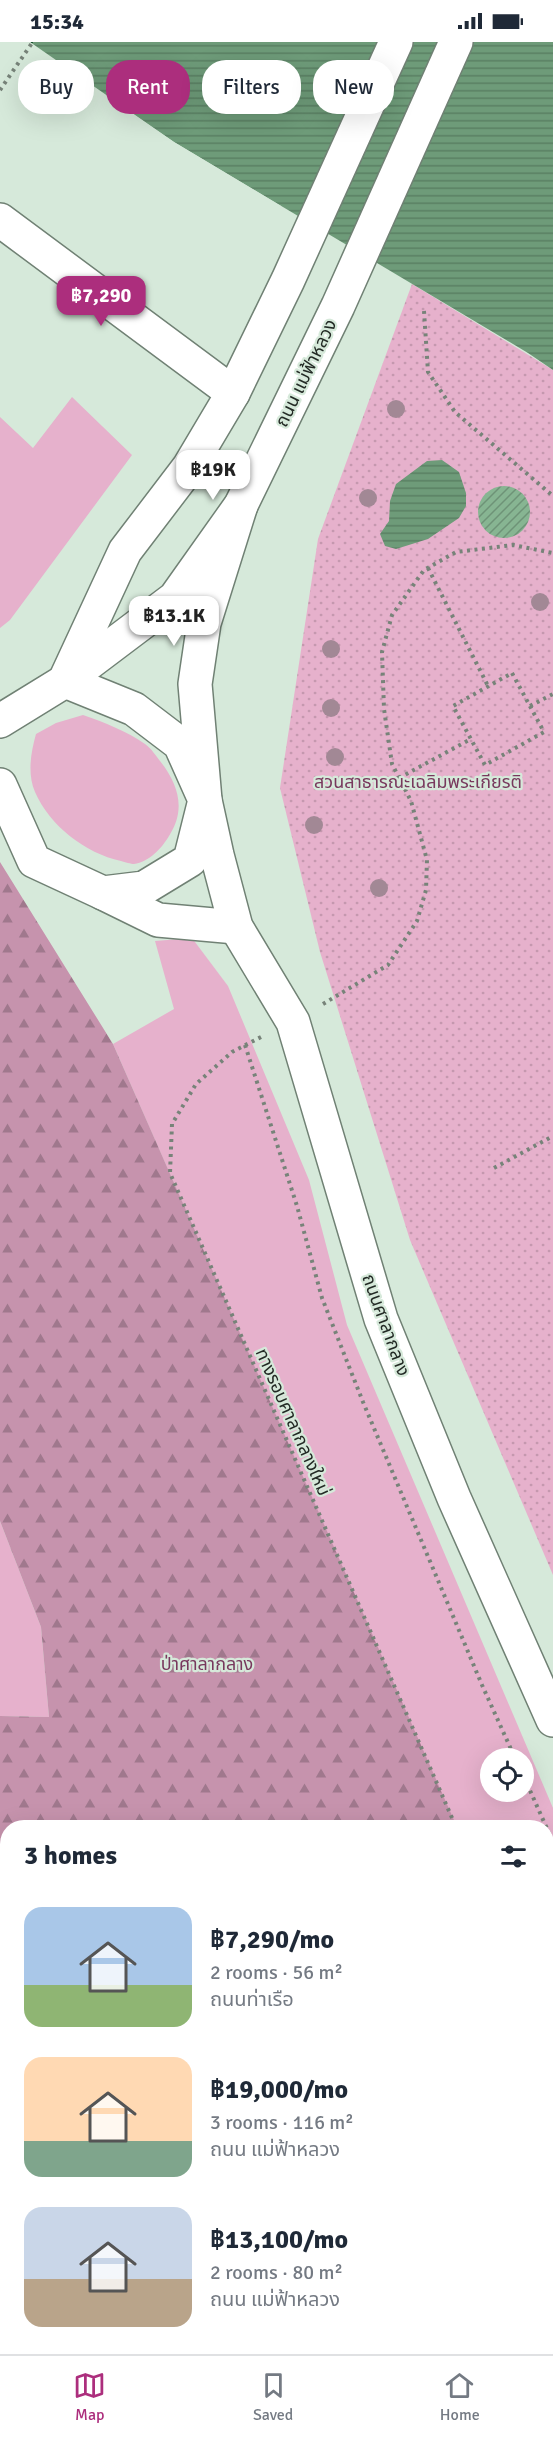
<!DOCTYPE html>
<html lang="en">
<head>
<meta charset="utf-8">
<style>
  :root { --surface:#fff; --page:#f2f2f3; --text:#1f2937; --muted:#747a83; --line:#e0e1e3; --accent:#ac2e7d }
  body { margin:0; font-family:Signika,"Noto Sans Thai",sans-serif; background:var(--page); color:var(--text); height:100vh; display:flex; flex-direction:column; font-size:22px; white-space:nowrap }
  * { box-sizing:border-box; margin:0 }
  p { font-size:20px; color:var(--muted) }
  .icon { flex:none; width:33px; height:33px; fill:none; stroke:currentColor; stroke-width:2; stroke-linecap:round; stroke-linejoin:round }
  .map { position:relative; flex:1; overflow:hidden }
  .panel { position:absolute; left:0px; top:1778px; width:554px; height:536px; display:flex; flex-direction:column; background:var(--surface); border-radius:24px 24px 0 0; box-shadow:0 6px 24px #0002 }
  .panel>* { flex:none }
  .top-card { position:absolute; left:18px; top:18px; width:518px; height:54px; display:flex; gap:12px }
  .tools { position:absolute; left:480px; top:1706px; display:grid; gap:12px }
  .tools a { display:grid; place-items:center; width:54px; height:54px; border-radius:50%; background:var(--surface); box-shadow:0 6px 24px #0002; font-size:30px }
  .price { position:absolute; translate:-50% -51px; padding:0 14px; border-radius:12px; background:#fff; color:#222; font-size:20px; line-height:39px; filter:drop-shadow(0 2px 3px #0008) }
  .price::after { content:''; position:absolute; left:50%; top:36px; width:18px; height:14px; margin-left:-9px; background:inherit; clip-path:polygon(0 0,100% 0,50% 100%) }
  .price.on { background:var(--accent); color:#fff }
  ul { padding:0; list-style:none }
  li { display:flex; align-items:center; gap:18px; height:150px; padding:0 24px }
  li span { display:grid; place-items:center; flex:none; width:168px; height:120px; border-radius:18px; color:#555 }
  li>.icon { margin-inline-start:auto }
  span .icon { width:72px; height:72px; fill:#fffc; stroke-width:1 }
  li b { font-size:26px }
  h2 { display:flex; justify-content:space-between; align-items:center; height:72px; padding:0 24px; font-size:26px }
  .chip { padding:0 21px; border-radius:24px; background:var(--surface); box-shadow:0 6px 24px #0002; font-size:21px; line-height:54px }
  .chip.on { background:var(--accent); color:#fff }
  .status { display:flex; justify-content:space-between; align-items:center; height:42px; padding:0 30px; background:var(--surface); direction:ltr }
  .status svg { height:16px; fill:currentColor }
  .tab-bar { display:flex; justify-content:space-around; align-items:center; height:84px; border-top:2px solid var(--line); background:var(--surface); font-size:16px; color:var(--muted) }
  .tab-bar a { display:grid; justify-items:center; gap:3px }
  .tab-bar .on { color:var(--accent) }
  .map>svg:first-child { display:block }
</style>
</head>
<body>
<div class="status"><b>15:34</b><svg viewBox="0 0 49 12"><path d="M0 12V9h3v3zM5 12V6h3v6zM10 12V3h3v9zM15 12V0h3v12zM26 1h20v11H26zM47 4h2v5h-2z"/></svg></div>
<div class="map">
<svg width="553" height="2312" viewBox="0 0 553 2312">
  <defs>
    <pattern id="forest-firs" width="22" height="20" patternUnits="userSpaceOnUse" patternTransform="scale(1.5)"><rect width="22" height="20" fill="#c693ad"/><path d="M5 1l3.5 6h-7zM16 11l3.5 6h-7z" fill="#a0788d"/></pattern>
    <pattern id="park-dots" width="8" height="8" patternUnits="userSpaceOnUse" patternTransform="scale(1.5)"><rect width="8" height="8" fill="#e6b1cc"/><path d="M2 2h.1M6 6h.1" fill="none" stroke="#c598af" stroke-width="1.8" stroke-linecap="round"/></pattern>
    <pattern id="water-rules" width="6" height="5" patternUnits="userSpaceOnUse" patternTransform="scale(1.5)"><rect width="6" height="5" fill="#6e9b79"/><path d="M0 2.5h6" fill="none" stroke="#5a7f63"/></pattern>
    <pattern id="building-hatch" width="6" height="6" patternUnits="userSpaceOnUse" patternTransform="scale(1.5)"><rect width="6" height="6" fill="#87b592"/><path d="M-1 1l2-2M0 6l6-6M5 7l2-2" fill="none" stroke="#6e9377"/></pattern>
  </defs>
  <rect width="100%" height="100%" fill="#d6e9da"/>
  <!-- green -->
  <g fill="#e6b1cc" fill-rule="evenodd">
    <path d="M72 355 132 413 10 578 0 586V375L33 406Z"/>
    <path d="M83 673C106 681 126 689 145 702 151 706 156 714 160 719 179 743 186 768 169 794 162 806 149 820 134 822 131 822 125 820 121 819 85 811 50 784 35 750 27 731 31 710 36 692L56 681Z"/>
    <path d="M192 896 228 944 309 1138 347 1283 553 1766V2006L546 1990V1785H456L113 1002 174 967 155 899ZM490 1716H524V1749H490Z"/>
    <path d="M0 1479 41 1585 49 1675 0 1674Z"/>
  </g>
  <!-- forest -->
  <path fill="url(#forest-firs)" d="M0 820 113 1002 457 1785H8V2306H546V1988L553 2004V2312H0V1674L49 1675 41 1585 0 1479Z"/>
  <!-- park -->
  <path fill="url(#park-dots)" d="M412 242 553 328V1533L410 1198 320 910 280 746 318 497Z"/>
  <!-- water -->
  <g fill="url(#water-rules)">
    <path d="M30 0H553V328L528 311 174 100Z"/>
    <path d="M442 418 459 430 466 451V464L459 476 428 497 396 507 385 504 380 492 389 479 390 459 396 442 427 419Z"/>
  </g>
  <!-- pier -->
  <path fill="#d6e9da" d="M27 0 174 100 281 164 280 167 172 103Z"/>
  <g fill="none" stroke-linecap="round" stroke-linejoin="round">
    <!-- ferry -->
    <path stroke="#003918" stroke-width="1.5" stroke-dasharray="8 6" stroke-linecap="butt" d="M32 1V0"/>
  </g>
  <!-- building -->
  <circle fill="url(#building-hatch)" cx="504" cy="470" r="26"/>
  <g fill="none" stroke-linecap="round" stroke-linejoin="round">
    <!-- minor casing -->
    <g stroke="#708174" stroke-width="36">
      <g id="minor">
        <path d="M0 178 233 351"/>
        <path d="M241 463 204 581 195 642 205 758 217 813 236 885 293 980 381 1277 454 1456 553 1678"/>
        <path d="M67 634 125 509 189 425 233 351 288 238 396 0"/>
        <path d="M0 679 65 639 175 556 241 463 338 264 456 0"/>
        <path d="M0 743 34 819 103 851 144 846 190 818 205 758 180 702 134 667 65 639"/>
        <path d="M103 851 158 878 236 885"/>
      </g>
    </g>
    <!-- path -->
    <g stroke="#778379" stroke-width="4" stroke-dasharray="3 4.5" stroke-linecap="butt">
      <path d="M0 48 32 1"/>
      <path d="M424 269 428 330 455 370 553 454"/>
      <path d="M428 526 488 644"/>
      <path d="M512 631 544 690 485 723 453 664Z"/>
      <path d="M530 664 553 652"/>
      <path d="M399 736 471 697"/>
      <path d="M323 962 388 923 417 879 426 848 427 818 411 759 392 722 384 667 382 610 392 573 424 528 456 510 513 503 553 511"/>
      <path d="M261 995 232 1010 196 1042 172 1082 170 1131 456 1785"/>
      <path d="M245 1003 297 1164 322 1256 363 1360 482 1643 515 1716"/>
      <path d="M494 1126 553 1094"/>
      <path d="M524 1735 553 1800"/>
      <path d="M546 1990 553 2006"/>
    </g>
    <!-- minor -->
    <use href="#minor" stroke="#fff" stroke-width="33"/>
  </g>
  <!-- trees -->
  <g fill="#a28895">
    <circle cx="396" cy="367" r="9"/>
    <circle cx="368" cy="456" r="9"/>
    <circle cx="540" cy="560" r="9"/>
    <circle cx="331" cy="607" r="9"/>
    <circle cx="331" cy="666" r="9"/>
    <circle cx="335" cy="715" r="9"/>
    <circle cx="314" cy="783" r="9"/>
    <circle cx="379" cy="846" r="9"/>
  </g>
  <g text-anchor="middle" stroke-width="4.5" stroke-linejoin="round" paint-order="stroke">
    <!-- street labels -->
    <g font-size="18" fill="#232a25" stroke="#d6e9da">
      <text transform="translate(306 331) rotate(-64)" y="6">ถนน แม่ฟ้าหลวง</text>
      <text transform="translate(386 1283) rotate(70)" y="6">ถนนศาลากลาง</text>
      <text transform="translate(293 1380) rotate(66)" y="6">ทางรอบศาลากลางใหม่</text>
    </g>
    <!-- park labels -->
    <g font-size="18" fill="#78385d" stroke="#d6e9da">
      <text x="418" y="746">สวนสาธารณะเฉลิมพระเกียรติ</text>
      <text x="207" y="1628">ป่าศาลากลาง</text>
    </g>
  </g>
</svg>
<div class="tools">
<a><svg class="icon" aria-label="locate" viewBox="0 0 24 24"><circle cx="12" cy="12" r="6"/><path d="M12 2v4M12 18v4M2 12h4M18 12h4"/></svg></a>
</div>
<b class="price on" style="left:101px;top:285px">฿7,290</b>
<b class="price" style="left:213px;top:459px">฿19K</b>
<b class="price" style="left:174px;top:605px">฿13.1K</b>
<div class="top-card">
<a class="chip">Buy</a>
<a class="chip on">Rent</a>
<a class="chip">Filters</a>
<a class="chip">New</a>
</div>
<section class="panel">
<h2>3 homes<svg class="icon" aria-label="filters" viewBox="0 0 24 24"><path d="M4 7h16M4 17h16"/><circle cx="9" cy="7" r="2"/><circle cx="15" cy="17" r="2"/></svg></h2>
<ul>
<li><span style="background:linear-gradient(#a9c7e8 65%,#8fb573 0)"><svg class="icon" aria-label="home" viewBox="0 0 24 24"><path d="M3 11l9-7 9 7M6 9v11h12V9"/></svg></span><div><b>฿7,290/mo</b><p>2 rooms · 56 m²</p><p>ถนนท่าเรือ</p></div></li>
<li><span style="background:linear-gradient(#ffd9b3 70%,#7fa58c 0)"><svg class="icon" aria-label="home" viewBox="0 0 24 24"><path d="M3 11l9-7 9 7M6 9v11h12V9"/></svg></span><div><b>฿19,000/mo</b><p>3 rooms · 116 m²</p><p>ถนน แม่ฟ้าหลวง</p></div></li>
<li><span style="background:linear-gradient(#c9d6e8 60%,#b9a48a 0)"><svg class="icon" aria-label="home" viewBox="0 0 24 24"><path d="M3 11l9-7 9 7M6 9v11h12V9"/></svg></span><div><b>฿13,100/mo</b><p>2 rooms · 80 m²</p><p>ถนน แม่ฟ้าหลวง</p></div></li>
</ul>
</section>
</div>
<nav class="tab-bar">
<a class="on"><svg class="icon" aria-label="map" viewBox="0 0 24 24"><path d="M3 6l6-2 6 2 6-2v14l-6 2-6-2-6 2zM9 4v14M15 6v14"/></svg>Map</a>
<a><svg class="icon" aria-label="saved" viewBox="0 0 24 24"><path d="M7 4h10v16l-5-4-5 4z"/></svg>Saved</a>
<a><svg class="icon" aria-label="home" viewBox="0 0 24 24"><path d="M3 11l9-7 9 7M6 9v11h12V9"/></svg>Home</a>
</nav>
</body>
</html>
